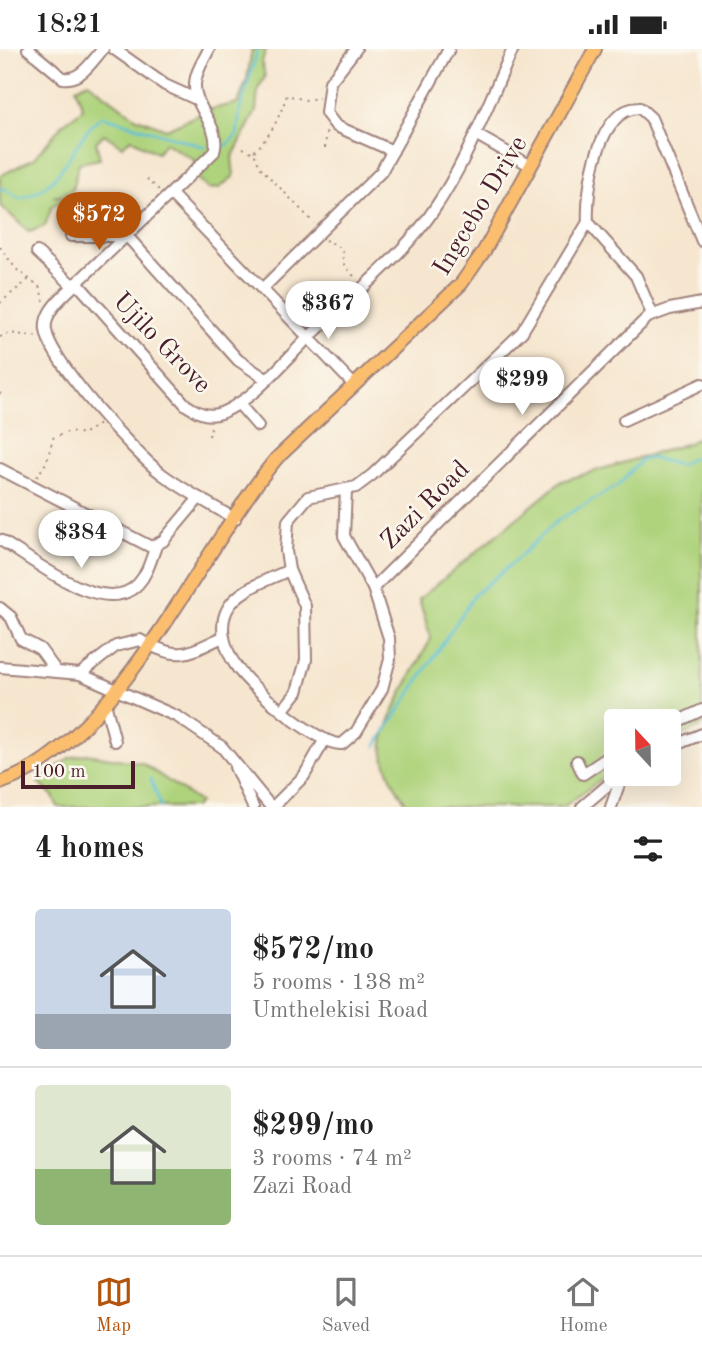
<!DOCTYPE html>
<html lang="en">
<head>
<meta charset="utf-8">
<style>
  :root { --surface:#fff; --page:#f2f2f2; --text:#222; --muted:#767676; --line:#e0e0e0; --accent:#b45309 }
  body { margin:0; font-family:"Old Standard TT",serif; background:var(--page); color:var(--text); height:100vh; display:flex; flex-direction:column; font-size:26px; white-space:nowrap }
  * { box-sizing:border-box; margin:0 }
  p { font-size:23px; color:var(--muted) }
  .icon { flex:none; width:38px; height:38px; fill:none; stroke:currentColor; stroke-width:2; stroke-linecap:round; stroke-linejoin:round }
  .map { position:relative; height:758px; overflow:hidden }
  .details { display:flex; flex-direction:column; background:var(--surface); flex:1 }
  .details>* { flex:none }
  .needle { width:46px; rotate:338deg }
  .buttons { position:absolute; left:604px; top:660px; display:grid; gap:14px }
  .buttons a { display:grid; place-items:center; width:77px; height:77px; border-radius:7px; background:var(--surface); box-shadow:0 7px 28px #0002; font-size:35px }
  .scale { position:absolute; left:21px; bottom:18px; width:114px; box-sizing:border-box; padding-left:7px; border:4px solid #4a1f2b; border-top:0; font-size:19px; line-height:24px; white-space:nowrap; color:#4a1f2b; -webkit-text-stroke:5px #fbf7ec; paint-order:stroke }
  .price { position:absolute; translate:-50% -60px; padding:0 16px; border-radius:24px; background:#fff; color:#222; font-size:23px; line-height:46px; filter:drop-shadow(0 2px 4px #0008) }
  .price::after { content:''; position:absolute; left:50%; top:42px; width:21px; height:16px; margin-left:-10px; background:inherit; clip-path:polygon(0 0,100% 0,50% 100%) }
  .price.selected { background:var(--accent); color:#fff }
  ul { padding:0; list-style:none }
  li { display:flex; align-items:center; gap:21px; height:175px; padding:0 35px }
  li+li { border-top:2px solid var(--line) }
  li span { display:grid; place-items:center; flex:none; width:196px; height:140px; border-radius:7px; color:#555 }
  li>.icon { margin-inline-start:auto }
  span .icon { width:84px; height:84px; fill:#fffc; stroke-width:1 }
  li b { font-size:30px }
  h2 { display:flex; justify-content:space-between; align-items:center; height:84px; padding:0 35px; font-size:30px }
  .status { display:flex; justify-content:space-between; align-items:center; height:49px; padding:0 35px; background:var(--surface); direction:ltr }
  .status svg { height:19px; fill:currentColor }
  .menu { display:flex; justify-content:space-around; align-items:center; height:98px; border-top:2px solid var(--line); background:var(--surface); font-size:19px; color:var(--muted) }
  .menu a { display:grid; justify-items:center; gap:4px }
  .menu .selected { color:var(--accent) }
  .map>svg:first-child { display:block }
</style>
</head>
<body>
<div class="status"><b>18:21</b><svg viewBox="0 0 49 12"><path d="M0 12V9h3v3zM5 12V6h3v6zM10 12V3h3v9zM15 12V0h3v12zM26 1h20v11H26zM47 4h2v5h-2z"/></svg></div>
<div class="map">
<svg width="702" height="758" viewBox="0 0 702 758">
  <rect width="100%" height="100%" fill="#fbf7ec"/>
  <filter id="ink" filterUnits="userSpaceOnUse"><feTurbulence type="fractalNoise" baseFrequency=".0143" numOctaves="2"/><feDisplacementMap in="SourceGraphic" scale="14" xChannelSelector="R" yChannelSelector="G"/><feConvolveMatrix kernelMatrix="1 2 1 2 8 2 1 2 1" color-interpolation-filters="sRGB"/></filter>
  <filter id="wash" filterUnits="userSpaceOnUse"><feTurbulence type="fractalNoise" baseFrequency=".00686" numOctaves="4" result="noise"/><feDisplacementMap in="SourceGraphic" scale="28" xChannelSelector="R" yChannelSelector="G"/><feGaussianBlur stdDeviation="1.57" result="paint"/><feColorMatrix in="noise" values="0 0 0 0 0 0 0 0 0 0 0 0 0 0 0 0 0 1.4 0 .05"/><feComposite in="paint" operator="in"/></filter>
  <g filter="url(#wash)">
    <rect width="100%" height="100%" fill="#f6e6cf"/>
    <!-- green -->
    <g fill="#aed37c" stroke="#7c7954" stroke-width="2">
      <path d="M252 0H266L262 13 265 28 258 40 256 62 232 109 234 127 219 139 208 140 197 129 194 111 165 94 157 104 131 90 122 97 104 85 96 93 100 110 79 114 72 141 53 148 70 147 52 157 45 177 29 183 0 156V127L34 109 64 74 83 60 76 39 88 33 135 68 166 80 212 60 238 54 247 30Z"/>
      <path d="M702 386V677L669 692 668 672H616V720L563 758H409C398 743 387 724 383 704 378 682 419 612 431 590L419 550 562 432 689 394Z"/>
      <path d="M86 705 142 714 199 753 196 758H58L53 747 38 733 69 709Z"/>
    </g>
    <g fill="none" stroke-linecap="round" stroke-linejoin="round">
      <!-- stream -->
      <g stroke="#5bc0d9" stroke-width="2.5">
        <path d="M226 97 237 86 240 60 258 0"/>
        <path d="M0 140H5L19 149C64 142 70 91 102 67L205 98"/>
        <path d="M376 697 475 545 515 512 558 471 619 436 641 411 651 409 680 416 702 404"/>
        <path d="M151 730 161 758"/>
      </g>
    </g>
  </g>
  <g filter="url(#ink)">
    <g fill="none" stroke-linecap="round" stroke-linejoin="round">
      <!-- minor casing -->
      <g stroke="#a0827d" stroke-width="14">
        <g id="minor">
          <path d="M28 0 63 29C81 32 92 12 103 0"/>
          <path d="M114 0 165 36 198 51"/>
          <path d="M209 0C204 11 195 23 195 36 194 60 222 78 214 103L62 248C53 257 44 268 46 281 49 311 135 405 162 425 185 442 210 455 235 470"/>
          <path d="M356 0 330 33 326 64 336 77 393 102"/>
          <path d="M475 85 531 117"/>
          <path d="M171 145 354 336"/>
          <path d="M71 187H127L238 311 266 330"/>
          <path d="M37 203 71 235 77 234 186 356C197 363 207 369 221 364 255 350 283 313 309 288 347 252 405 204 433 162 467 113 488 54 513 0"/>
          <path d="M263 239 381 123 449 0"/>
          <path d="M652 265 636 227 588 173C586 140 598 58 640 59L651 69 702 192"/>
          <path d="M238 354 258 377"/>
          <path d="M624 371 702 335"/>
          <path d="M0 420 151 498 163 492 199 449"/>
          <path d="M0 491C32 509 104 571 138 535 148 524 151 510 156 497"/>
          <path d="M289 521C269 531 237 540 227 561 218 579 226 602 236 617 249 637 318 697 342 695L356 683 382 640 390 610 389 589 373 539 344 487 346 441"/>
          <path d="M373 539 648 268 670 260 702 254"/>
          <path d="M0 559 11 568 21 590 40 600 56 622"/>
          <path d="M149 595C182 613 191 602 223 588"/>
          <path d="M0 618 80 625 178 668 222 698 271 758"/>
          <path d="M80 625 116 597 140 591 148 596"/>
          <path d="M105 654 115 692"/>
          <path d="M283 661 297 643 306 611 305 557 289 521 286 502 288 472 308 448 356 438 372 426 522 283 588 173"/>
          <path d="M668 677 702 661"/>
          <path d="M668 699 702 685"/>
          <path d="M577 712 583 725 616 703"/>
          <path d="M235 718 253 758"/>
          <path d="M273 758 304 727 324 692"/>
          <path d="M582 758 622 724"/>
          <path d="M611 758 623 724"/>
        </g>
      </g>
      <!-- major casing -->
      <g stroke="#a0827d" stroke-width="16">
        <path id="major" d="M0 734C118 694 198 504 276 410L461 235 484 202 595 0"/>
      </g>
      <!-- path -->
      <g stroke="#a0827d" stroke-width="2" stroke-dasharray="2 5" stroke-linecap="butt">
        <path d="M243 99 254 104 260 118 314 174"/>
        <path d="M325 99 327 79"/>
        <path d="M254 102C271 88 280 66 287 46L305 51 319 49"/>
        <path d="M147 130 159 141"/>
        <path d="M113 150 109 160 123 175"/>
        <path d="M325 191 338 197 344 204 342 213 357 231"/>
        <path d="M0 198 16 220 39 237 44 252"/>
        <path d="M0 254 29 230"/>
        <path d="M0 288 9 284 39 288"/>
        <path d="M0 344 1 345"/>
        <path d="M209 387 212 374"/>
        <path d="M37 428 47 412 53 389 70 382 83 385 100 375"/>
      </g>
      <!-- minor -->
      <use href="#minor" stroke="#fff" stroke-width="10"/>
      <!-- major -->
      <use href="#major" stroke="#fbbe6e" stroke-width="12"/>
    </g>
  </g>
  <g text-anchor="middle" stroke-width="5" stroke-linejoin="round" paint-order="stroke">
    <!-- street labels -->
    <g font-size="26" fill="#4a1f2b" stroke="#fbf7ec">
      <text transform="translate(479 156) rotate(-59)" y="9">Ingcebo Drive</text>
      <text transform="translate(163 293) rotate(46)" y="9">Ujilo Grove</text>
      <text transform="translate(424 455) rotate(-45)" y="9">Zazi Road</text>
    </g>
  </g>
</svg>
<div class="buttons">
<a><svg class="needle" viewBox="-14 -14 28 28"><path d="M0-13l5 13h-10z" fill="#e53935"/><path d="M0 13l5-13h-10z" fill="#767676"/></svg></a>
</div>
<div class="scale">100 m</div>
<b class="price selected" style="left:99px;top:203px">$572</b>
<b class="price" style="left:328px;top:292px">$367</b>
<b class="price" style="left:522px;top:368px">$299</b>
<b class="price" style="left:81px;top:521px">$384</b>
</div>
<section class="details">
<h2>4 homes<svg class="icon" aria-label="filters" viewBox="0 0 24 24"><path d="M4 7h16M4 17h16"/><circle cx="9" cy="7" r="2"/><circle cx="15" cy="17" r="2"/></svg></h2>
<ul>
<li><span style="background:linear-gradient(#c9d6e8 75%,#9aa5b1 0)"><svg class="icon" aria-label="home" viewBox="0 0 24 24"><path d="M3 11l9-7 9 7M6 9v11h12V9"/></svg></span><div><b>$572/mo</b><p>5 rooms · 138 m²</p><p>Umthelekisi Road</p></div></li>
<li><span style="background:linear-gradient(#dfe7d0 60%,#8fb573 0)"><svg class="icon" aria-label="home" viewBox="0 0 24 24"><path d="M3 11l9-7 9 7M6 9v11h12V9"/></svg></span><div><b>$299/mo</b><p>3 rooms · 74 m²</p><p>Zazi Road</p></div></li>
</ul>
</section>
<nav class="menu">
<a class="selected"><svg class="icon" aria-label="map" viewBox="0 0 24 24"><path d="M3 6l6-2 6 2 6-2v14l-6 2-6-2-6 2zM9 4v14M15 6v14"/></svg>Map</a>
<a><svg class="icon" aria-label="saved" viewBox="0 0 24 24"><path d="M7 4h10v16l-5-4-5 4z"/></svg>Saved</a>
<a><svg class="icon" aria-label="home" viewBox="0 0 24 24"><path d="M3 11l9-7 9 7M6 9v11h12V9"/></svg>Home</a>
</nav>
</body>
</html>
